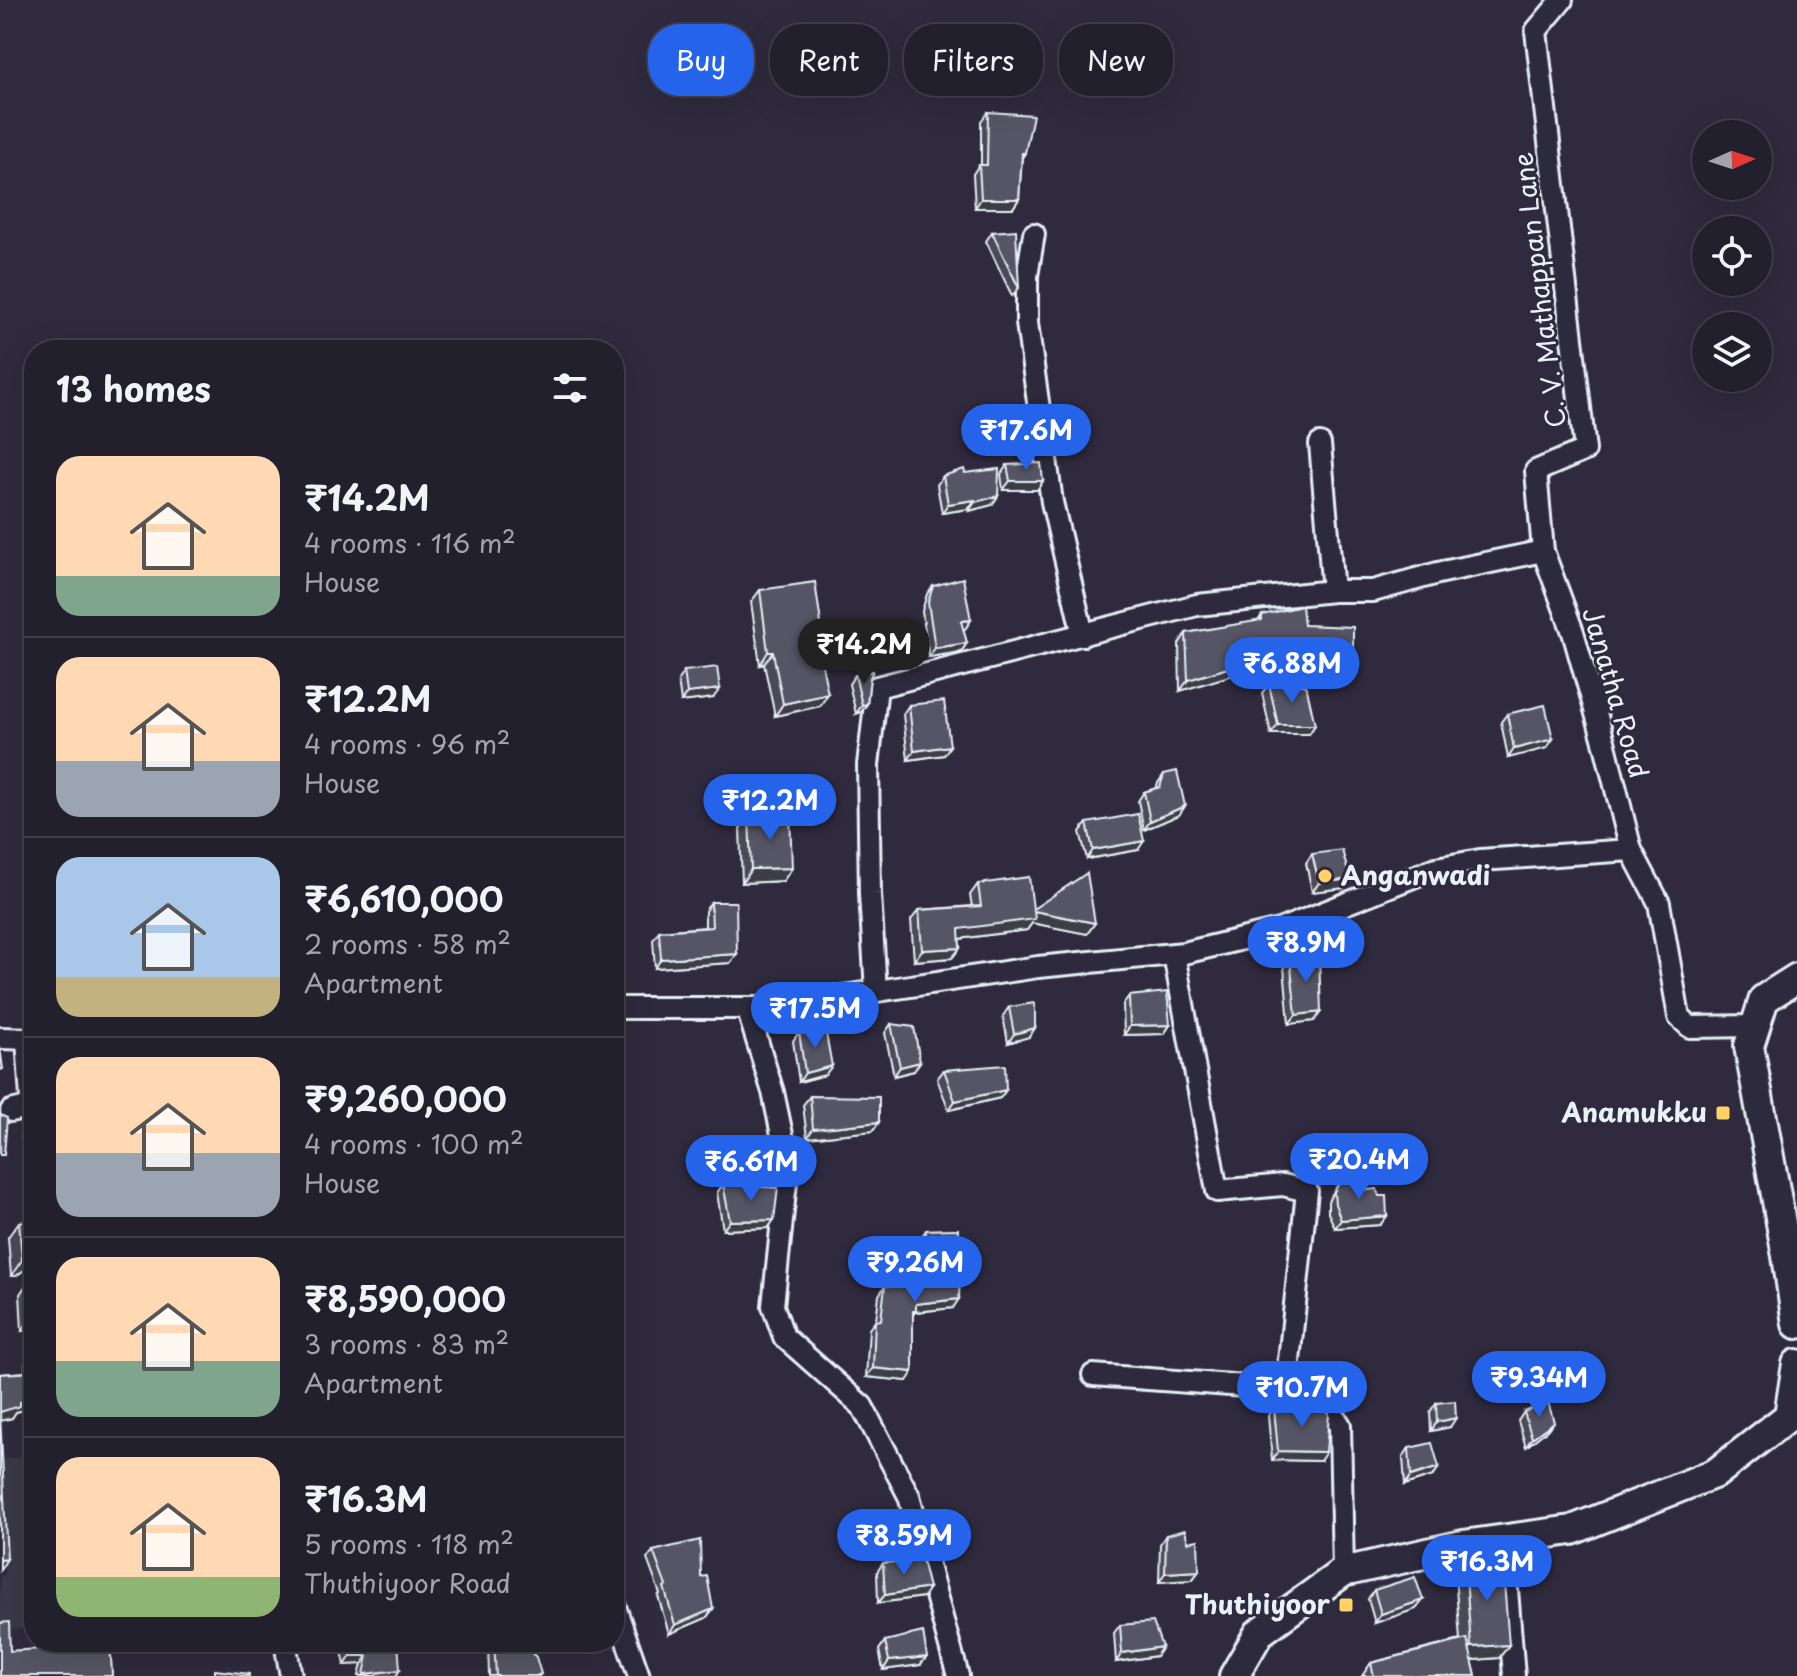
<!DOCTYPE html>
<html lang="en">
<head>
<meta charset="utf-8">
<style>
  :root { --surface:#23202e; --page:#2f2d3a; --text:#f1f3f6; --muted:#a3a3aa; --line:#403e4a; --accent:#2563eb }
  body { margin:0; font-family:"Playpen Sans",sans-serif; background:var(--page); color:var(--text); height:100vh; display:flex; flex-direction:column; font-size:30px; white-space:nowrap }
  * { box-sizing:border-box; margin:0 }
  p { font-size:26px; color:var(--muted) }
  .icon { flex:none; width:44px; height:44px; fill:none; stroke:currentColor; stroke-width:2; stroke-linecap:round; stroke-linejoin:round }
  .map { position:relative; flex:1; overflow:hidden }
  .panel { position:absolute; left:24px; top:340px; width:600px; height:1312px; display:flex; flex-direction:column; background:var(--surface); border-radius:32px; box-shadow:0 8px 32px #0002,0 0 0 2px var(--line) }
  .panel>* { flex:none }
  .banner { position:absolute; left:648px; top:24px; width:760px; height:72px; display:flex; gap:16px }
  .needle { width:52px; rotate:87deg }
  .buttons { position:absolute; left:1692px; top:120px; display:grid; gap:16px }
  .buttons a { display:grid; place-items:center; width:80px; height:80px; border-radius:50%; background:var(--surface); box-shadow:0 8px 32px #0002,0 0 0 2px var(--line); font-size:40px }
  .price { position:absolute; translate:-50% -68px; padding:0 18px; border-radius:28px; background:var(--accent); color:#fff; font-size:26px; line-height:52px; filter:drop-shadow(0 2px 4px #0008) }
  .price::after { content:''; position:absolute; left:50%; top:48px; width:24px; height:18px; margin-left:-12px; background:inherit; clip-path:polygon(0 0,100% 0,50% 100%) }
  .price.active { background:#222; color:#fff }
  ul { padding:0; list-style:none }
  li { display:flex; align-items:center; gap:24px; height:200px; padding:0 32px }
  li+li { border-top:2px solid var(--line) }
  li span { display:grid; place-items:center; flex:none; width:224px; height:160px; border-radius:24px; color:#555 }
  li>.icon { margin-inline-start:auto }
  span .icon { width:96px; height:96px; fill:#fffc; stroke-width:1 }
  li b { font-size:34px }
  h2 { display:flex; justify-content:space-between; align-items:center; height:96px; padding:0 32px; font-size:34px }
  .tag { padding:0 28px; border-radius:32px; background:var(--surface); box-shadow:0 8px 32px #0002,0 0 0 2px var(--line); font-size:28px; line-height:72px }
  .tag.active { background:var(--accent); color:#fff }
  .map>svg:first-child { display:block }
</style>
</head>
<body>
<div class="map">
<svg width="1797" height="1676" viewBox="0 0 1797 1676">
  <rect width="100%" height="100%" fill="#2f2a3d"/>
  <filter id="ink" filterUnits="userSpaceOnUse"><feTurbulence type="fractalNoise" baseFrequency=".0125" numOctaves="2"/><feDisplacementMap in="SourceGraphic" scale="16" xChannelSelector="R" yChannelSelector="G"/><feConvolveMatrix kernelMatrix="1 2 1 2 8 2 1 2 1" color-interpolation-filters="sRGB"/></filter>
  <g filter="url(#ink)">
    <!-- built -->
    <path fill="#3b3749" d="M34 1456V1627L0 1630V1576L5 1575 1 1459Z"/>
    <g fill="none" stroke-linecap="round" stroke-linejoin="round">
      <!-- street casing -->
      <g stroke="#e8f1f8" stroke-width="26">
        <g id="street">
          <path d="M1562 0 1536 31 1585 450 1536 471 1543 551 1573 632 1605 745 1631 850"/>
          <path d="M1034 234 1027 276V323L1052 502 1083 635"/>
          <path d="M1320 444 1333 591"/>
          <path d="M1174 954 1217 1191 1283 1185 1307 1191 1286 1389 1320 1395 1340 1425 1343 1572"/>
          <path d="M876 991 870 894 868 765 877 687 1197 605 1333 591H1373L1438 573 1543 551"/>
          <path d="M614 1008H763L1038 967 1184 953 1279 930 1436 868 1480 860 1631 850 1659 903 1679 1017 1690 1027 1755 1026"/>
          <path d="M747 1008 773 1092 788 1163 773 1306 784 1337 862 1406 909 1496 958 1676"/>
          <path d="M0 1038 34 1039"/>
          <path d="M27 1039 34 1143"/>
          <path d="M11 1111 31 1106"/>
          <path d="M1093 1375 1286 1389"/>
          <path d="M1503 1540 1514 1676"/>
          <path d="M614 1604 639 1676"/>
          <path d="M285 1642 291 1676"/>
        </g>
      </g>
      <!-- secondary casing -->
      <g stroke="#e8f1f8" stroke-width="34">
        <g id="secondary">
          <path d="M1797 978 1764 999 1749 1046 1787 1256 1797 1324"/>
          <path d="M1234 1676 1259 1633 1343 1572 1463 1545 1572 1530 1716 1473 1789 1416 1797 1364"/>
        </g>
      </g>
      <!-- street -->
      <use href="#street" stroke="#2f2a3d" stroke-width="20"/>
      <!-- secondary -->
      <use href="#secondary" stroke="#2f2a3d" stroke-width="28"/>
    </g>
    <!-- wall -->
    <g fill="#4b4957" stroke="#e8f1f8" stroke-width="2">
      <path d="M988 112 1025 153 1022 158 1019 199 1013 208H975L973 174 979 165H981V121Z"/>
      <path d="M992 232 1019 288 1012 296 986 241Z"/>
      <path d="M1007 465 1043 481 1037 490H1003L1001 474Z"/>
      <path d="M965 473 998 496 992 505 969 511 968 509 942 513 937 485 943 476Z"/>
      <path d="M933 586 971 620 965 629H963L967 643 961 652 929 657 922 611 927 594Z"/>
      <path d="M760 590 819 651 820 706 775 716 764 664 760 665 751 602Z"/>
      <path d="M1262 615 1304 625 1353 656 1346 667 1309 672V654L1240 659 1241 664 1233 675 1180 691 1179 644 1186 633 1258 621Z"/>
      <path d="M684 671 713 698 681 702 678 680Z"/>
      <path d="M855 675 870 677 867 704 861 712 856 714 849 684Z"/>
      <path d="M1269 684 1315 725 1309 734H1271L1262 693Z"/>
      <path d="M909 705 944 755 908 760 903 714Z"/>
      <path d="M1507 714 1547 748 1508 758 1501 722Z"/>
      <path d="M1164 774 1185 806 1179 815 1144 830 1138 801 1144 792 1156 788 1158 783Z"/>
      <path d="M749 815 792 868 783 881 742 883 740 829Z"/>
      <path d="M1087 823 1138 850 1087 859 1080 832Z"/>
      <path d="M1312 854 1350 879 1344 888 1312 892 1306 863Z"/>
      <path d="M978 884 1033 909 1095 923 1087 934 1032 923 1027 930 959 939 960 948 952 958 914 961 911 920 919 910 972 906 970 895Z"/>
      <path d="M711 902 737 954 730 963 655 968 653 940 659 931 705 927V911Z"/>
      <path d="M1290 958 1314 1021 1289 1024 1284 967Z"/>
      <path d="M1129 996 1170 1025 1164 1034 1124 1035 1123 1004Z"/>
      <path d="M1009 1007 1035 1028 1029 1037 1008 1043 1003 1016Z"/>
      <path d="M891 1024 914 1071 894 1076 885 1033Z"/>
      <path d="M799 1032 825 1075 799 1082 793 1041Z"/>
      <path d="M944 1070 1006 1090 1000 1098 949 1110 937 1079Z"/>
      <path d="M810 1096 879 1122 873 1131 807 1138 803 1105Z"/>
      <path d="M1339 1183 1367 1190 1387 1216 1380 1225 1335 1228 1328 1213V1201Z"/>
      <path d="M723 1184 768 1228 723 1230 717 1193Z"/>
      <path d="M19 1222 33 1269 24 1270 16 1276H11L8 1237Z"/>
      <path d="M958 1229 953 1308 915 1312 913 1314 907 1381 866 1377 869 1329 876 1320 879 1295 885 1286 927 1283 928 1257H920V1239L926 1230Z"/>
      <path d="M30 1279 34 1280V1330L22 1331 20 1294Z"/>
      <path d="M32 1352H34V1408L16 1412 12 1418 0 1421V1374L25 1372V1364Z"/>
      <path d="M1436 1403 1450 1427 1431 1431 1430 1412Z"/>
      <path d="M1274 1408 1320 1461 1272 1460 1268 1416Z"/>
      <path d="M1524 1412 1547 1430 1526 1447 1518 1421Z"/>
      <path d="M1409 1448 1439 1467 1433 1476 1405 1485 1403 1457Z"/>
      <path d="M1166 1535 1188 1542 1199 1571 1192 1580 1159 1582 1160 1544Z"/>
      <path d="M653 1551 701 1577 713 1609 706 1618 669 1634 658 1596 660 1594 647 1559Z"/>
      <path d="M1465 1561 1509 1645 1499 1658 1472 1660 1476 1676H1362L1371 1663 1460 1640 1455 1575Z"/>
      <path d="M883 1563 923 1597 878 1603 877 1572Z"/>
      <path d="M1374 1590 1423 1600 1416 1609 1375 1623 1368 1599Z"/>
      <path d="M1120 1625 1162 1647 1156 1656 1116 1662 1114 1633Z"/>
      <path d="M885 1641 920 1665 883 1670 879 1650Z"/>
      <path d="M44 1642H110L112 1676 10 1651 44 1649Z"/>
      <path d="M340 1642H380V1645L396 1676H359L362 1664 345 1665Z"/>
      <path d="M489 1642H520L541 1674 539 1676H489L488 1644Z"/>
    </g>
    <!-- shaded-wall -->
    <g fill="#3d3c47" stroke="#e8f1f8" stroke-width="2">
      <path d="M981 199H1019L1013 208H975Z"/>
      <path d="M1010 481H1043L1037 490H1003Z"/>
      <path d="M998 496 992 505 969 511 975 502Z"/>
      <path d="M975 500 968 509 942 513 948 504Z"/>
      <path d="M971 620 965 629 954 630 961 621Z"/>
      <path d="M967 643 961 652 929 657 935 648Z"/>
      <path d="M1317 643 1309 654 1231 660 1238 649Z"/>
      <path d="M768 652H773L764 664 760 665Z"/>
      <path d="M1353 656 1346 667 1309 672 1317 661Z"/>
      <path d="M1241 664 1233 675 1180 691 1188 680Z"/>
      <path d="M720 689 713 698 681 702 687 693Z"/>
      <path d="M828 694 820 706 775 716 783 704Z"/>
      <path d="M867 704 861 712 856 714 862 705Z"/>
      <path d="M1278 725H1315L1309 734H1271Z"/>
      <path d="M1553 739 1547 748 1508 758 1514 749Z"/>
      <path d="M950 746 944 755 908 760 914 751Z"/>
      <path d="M1185 806 1179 815 1144 830 1150 821Z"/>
      <path d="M1144 841 1138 850 1087 859 1093 850Z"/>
      <path d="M792 868 783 881 742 883 751 869Z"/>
      <path d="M1350 879 1344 888 1312 892 1319 883Z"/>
      <path d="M1034 911 1095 923 1087 934 1032 923 1027 930 951 940 959 929Z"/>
      <path d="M960 948 952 958 914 961 922 950Z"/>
      <path d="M737 954 730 963 655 968 661 959Z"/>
      <path d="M1321 1012 1314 1021 1289 1024 1296 1015Z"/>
      <path d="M1170 1025 1164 1034 1124 1035 1130 1026Z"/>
      <path d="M1035 1028 1029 1037 1008 1043 1014 1034Z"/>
      <path d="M920 1062 914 1071 894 1076 900 1067Z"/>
      <path d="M832 1066 825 1075 799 1082 805 1073Z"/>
      <path d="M1006 1090 1000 1098 949 1110 955 1101Z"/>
      <path d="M879 1122 873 1131 807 1138 813 1129Z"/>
      <path d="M1387 1216 1380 1225 1335 1228 1341 1220Z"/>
      <path d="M774 1220 768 1228 723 1230 730 1221Z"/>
      <path d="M926 1248H934L928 1257H920Z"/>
      <path d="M34 1255V1269L24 1270 16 1276H11L22 1260Z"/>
      <path d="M959 1299 953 1308 915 1312 910 1320 916 1304Z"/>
      <path d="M32 1316H34V1330L22 1331Z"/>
      <path d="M873 1368 913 1372 907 1381 866 1377Z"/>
      <path d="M34 1398V1408L16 1412 12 1418 0 1421V1412L20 1402Z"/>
      <path d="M1456 1418 1450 1427 1431 1431 1437 1422Z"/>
      <path d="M1554 1422 1547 1430 1526 1447 1532 1438Z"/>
      <path d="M1278 1451 1326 1452 1320 1461 1272 1460Z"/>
      <path d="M1439 1467 1433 1476 1405 1485 1411 1476Z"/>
      <path d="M7 1559 0 1570V1560Z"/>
      <path d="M1199 1571 1192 1580 1159 1582 1165 1573Z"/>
      <path d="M929 1588 923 1597 878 1603 885 1595Z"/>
      <path d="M1423 1600 1416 1609 1375 1623 1381 1614Z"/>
      <path d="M713 1609 706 1618 669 1634 675 1625Z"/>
      <path d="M1509 1645 1499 1658 1462 1661 1471 1647Z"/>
      <path d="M1162 1647 1156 1656 1116 1662 1122 1653Z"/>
      <path d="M351 1656H368L362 1664 345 1665Z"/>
      <path d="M927 1657 920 1665 883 1670 889 1661Z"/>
      <path d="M400 1670 396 1676H363L364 1674Z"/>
    </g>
    <!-- building -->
    <g fill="#575565" stroke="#e8f1f8" stroke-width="2">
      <path d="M988 112 1033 115 1025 153H1022L1019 199H981L979 165H987Z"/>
      <path d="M1016 230 1019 288 992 232Z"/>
      <path d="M1041 463 1043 481H1010L1007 465Z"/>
      <path d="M964 469 965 473 999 469 998 496 975 502V500L948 504 943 476Z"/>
      <path d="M963 578 971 620 961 621 967 643 935 648 928 602 933 586Z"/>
      <path d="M815 582 824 644 818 645 828 694 783 704 773 652H768L760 590Z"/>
      <path d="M1302 606 1304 625 1353 627V656L1317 661V643L1238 649 1241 664 1188 680 1186 633 1262 620V615Z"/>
      <path d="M717 667 720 689 687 693 684 671Z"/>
      <path d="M873 671 870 677 867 704 862 705 855 675Z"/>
      <path d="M1269 684 1306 685 1315 725H1278Z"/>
      <path d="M944 701 950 746 914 751 909 705Z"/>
      <path d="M1545 705 1553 739 1514 749 1507 714Z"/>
      <path d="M1177 771 1185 806 1150 821 1144 792 1160 787 1164 774Z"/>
      <path d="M790 814 792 868 751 869 749 815Z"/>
      <path d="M1138 814 1144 841 1093 850 1087 823Z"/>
      <path d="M1342 850 1350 879 1319 883 1312 854Z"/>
      <path d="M1087 873 1095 923 1034 911 1035 919 959 929 960 948 922 950 919 910 981 906 978 884 1029 877 1033 909Z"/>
      <path d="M711 902H736L737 954 661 959 659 931 712 927Z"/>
      <path d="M1319 955 1321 1012 1296 1015 1290 958Z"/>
      <path d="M1167 992 1170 1025 1130 1026 1129 996Z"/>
      <path d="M1035 1003V1028L1014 1034 1009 1007Z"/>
      <path d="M891 1024 914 1027 920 1062 900 1067Z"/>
      <path d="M825 1028 832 1066 805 1073 799 1032Z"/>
      <path d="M0 1047 3 1069 0 1070Z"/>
      <path d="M1005 1065 1006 1090 955 1101 944 1070Z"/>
      <path d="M810 1096 879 1097V1122L813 1129Z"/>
      <path d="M0 1115 7 1118 4 1155H0Z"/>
      <path d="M1367 1181V1190L1377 1189 1379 1196H1386L1387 1216 1341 1220 1335 1204 1334 1192 1339 1183Z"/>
      <path d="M723 1184 778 1188 774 1220 730 1221Z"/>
      <path d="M34 1221V1255L26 1260H22L19 1222Z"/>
      <path d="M958 1229 956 1274H960L959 1299 916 1304V1311H913V1372L873 1368 875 1321 881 1320 885 1286 933 1282 934 1248H926V1230Z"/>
      <path d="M30 1279 34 1280V1316H32Z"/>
      <path d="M32 1352H34V1398L20 1402V1406L0 1412 7 1559 0 1560V1374L34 1372Z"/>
      <path d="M1455 1401 1456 1418 1437 1422 1436 1403Z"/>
      <path d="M1548 1402 1554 1422 1532 1438 1524 1412Z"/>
      <path d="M1274 1408H1326L1329 1414 1326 1452 1278 1451Z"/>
      <path d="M1432 1443 1439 1467 1411 1476 1409 1448Z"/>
      <path d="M1185 1530 1188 1542 1198 1540 1199 1571 1165 1573 1166 1535Z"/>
      <path d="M700 1540 701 1577 707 1576 713 1609 675 1625 664 1587 666 1586 653 1551Z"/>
      <path d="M1502 1557 1509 1645 1471 1647 1465 1561Z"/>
      <path d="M922 1560 929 1588 885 1595 883 1563Z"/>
      <path d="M1415 1577 1423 1600 1381 1614 1374 1590Z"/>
      <path d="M9 1622 10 1651 54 1648V1642H110L112 1676H0V1623Z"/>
      <path d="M1153 1622 1162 1647 1122 1653 1120 1625Z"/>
      <path d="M923 1632 927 1657 889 1661 885 1641Z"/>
      <path d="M1467 1639 1476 1676H1374L1371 1663Z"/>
      <path d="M348 1642H380V1645L389 1642H398L400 1670 364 1674 368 1656H351Z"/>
      <path d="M494 1642H520L536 1657 541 1674 536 1676H496Z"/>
      <path d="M215 1670 249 1674V1676H215Z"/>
    </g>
  </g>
  <!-- markers -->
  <g fill="#ffd166" stroke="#2f2a3d" stroke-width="3">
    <circle cx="1325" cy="876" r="8"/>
    <rect x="1715" y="1105" width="16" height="16" rx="4"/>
    <rect x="1338" y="1597" width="16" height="16" rx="4"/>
  </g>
  <g text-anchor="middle" stroke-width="6" stroke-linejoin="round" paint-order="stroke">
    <!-- street labels -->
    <g font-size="26" fill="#e8f1f8" stroke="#2f2a3d">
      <text transform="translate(1540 290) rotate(-97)" y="9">C. V. Mathappan Lane</text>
      <text transform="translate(1615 693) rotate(74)" y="9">Janatha Road</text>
    </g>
    <!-- poi labels -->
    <g font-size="26" font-weight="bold" fill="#e8f1f8" stroke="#2f2a3d" text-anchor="end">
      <text x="1341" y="885" text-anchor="start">Anganwadi</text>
      <text x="1707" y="1122">Anamukku</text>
      <text x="1330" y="1614">Thuthiyoor</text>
    </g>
  </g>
</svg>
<div class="buttons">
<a><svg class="needle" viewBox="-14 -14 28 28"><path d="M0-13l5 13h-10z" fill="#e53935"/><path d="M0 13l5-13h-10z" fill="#a3a3aa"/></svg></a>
<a><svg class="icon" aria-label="locate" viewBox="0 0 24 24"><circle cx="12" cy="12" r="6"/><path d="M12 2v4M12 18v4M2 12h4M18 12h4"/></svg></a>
<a><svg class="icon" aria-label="layers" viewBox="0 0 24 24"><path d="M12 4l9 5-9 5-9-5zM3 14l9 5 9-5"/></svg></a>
</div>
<b class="price" style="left:1026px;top:472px">₹17.6M</b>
<b class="price active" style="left:864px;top:686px">₹14.2M</b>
<b class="price" style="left:1292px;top:705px">₹6.88M</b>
<b class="price" style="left:770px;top:842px">₹12.2M</b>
<b class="price" style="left:1306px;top:984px">₹8.9M</b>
<b class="price" style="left:815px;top:1050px">₹17.5M</b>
<b class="price" style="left:1359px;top:1201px">₹20.4M</b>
<b class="price" style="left:751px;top:1203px">₹6.61M</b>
<b class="price" style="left:915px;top:1304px">₹9.26M</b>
<b class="price" style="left:1539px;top:1419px">₹9.34M</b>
<b class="price" style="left:1302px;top:1429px">₹10.7M</b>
<b class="price" style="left:904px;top:1577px">₹8.59M</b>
<b class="price" style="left:1487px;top:1603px">₹16.3M</b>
<div class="banner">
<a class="tag active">Buy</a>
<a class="tag">Rent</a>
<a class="tag">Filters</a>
<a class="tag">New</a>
</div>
<section class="panel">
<h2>13 homes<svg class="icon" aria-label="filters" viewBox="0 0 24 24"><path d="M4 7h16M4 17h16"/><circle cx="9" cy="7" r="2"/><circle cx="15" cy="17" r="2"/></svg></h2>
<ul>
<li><span style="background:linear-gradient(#ffd9b3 75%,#7fa58c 0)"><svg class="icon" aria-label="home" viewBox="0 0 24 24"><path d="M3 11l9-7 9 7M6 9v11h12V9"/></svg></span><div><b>₹14.2M</b><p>4 rooms · 116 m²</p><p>House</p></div></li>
<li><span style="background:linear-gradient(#ffd9b3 65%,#9aa5b1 0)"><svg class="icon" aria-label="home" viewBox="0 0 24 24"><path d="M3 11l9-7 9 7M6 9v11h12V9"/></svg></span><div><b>₹12.2M</b><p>4 rooms · 96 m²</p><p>House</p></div></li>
<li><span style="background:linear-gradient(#a9c7e8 75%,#c2b280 0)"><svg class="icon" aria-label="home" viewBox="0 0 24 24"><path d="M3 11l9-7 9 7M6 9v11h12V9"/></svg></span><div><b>₹6,610,000</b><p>2 rooms · 58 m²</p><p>Apartment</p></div></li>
<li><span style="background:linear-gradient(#ffd9b3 60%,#9aa5b1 0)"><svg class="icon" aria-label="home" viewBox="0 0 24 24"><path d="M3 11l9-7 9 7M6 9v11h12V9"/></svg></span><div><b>₹9,260,000</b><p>4 rooms · 100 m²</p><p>House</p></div></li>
<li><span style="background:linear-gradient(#ffd9b3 65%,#7fa58c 0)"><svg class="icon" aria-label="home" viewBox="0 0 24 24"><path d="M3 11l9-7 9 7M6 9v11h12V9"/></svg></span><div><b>₹8,590,000</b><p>3 rooms · 83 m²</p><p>Apartment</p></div></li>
<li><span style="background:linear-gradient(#ffd9b3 75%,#8fb573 0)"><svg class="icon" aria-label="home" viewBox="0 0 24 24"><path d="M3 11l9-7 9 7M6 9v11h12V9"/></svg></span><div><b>₹16.3M</b><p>5 rooms · 118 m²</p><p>Thuthiyoor Road</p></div></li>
</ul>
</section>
</div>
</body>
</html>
